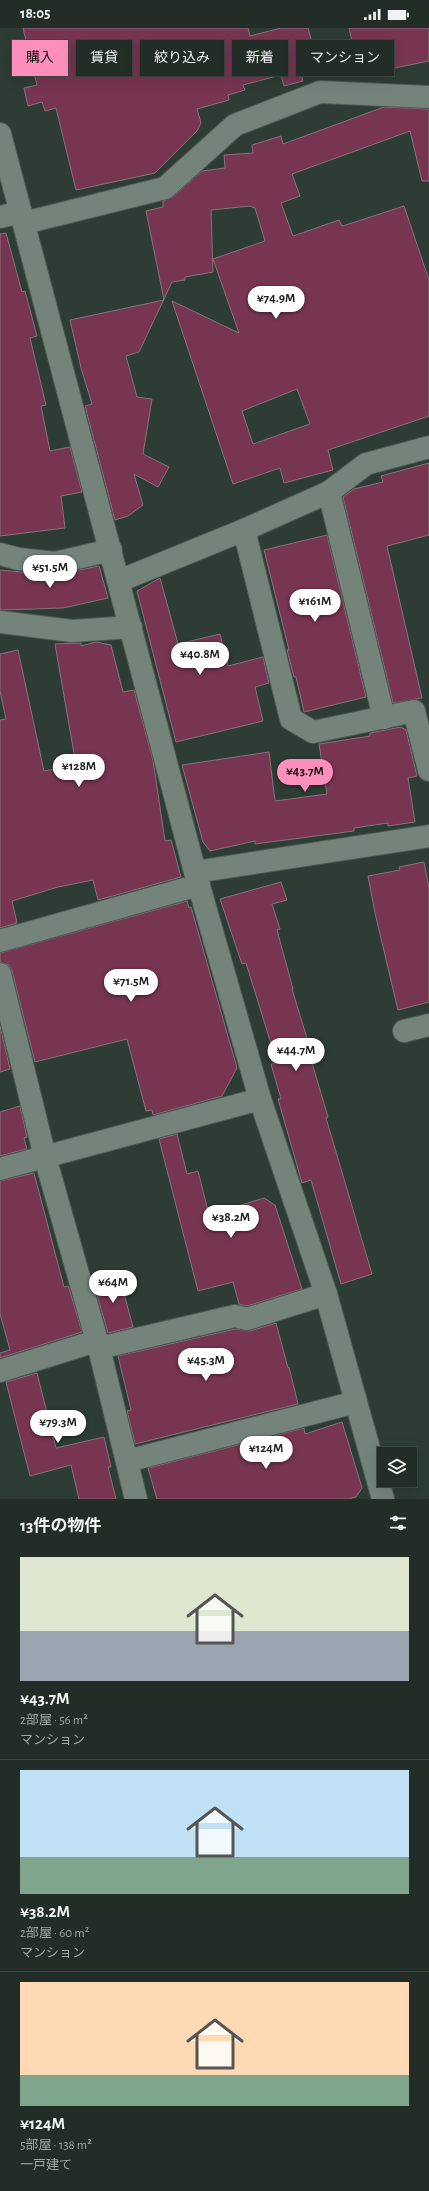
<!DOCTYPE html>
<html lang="ja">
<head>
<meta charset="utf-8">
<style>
  :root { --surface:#222d27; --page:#2a352f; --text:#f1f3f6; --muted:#a2a8a7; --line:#3f4944; --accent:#fe8ebb }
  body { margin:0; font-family:"Alegreya Sans","Noto Sans JP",sans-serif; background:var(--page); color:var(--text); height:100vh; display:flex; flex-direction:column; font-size:15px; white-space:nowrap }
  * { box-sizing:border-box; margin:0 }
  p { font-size:13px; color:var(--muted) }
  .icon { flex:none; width:22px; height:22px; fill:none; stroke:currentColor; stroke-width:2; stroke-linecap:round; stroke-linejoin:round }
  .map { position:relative; height:1471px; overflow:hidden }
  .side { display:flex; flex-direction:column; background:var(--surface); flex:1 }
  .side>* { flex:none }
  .guide { position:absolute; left:12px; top:12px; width:405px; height:36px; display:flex; gap:8px }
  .controls { position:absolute; left:377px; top:1419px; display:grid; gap:8px }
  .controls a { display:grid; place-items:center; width:40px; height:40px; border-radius:0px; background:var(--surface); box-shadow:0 4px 16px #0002,0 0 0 1px var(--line); font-size:20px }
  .price { position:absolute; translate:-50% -34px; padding:0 9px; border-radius:14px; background:#fff; color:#222; font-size:13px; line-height:26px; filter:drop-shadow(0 1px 2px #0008) }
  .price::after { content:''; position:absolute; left:50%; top:24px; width:12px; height:9px; margin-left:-6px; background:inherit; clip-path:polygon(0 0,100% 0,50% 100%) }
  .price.on { background:var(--accent); color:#111 }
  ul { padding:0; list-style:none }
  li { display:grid; align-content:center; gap:8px; height:212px; padding:0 20px }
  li+li { border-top:1px solid var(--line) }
  li span { display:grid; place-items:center; height:124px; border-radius:0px; color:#555 }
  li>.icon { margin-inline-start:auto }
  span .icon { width:72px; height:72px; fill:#fffc; stroke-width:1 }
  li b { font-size:17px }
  h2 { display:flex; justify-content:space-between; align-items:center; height:48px; padding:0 20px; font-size:17px }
  .pill { padding:0 14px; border-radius:0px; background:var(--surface); box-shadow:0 4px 16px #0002,0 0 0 1px var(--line); font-size:14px; line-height:36px }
  .pill.on { background:var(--accent); color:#111 }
  .status { display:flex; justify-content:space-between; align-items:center; height:28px; padding:0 20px; background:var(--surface); direction:ltr }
  .status svg { height:11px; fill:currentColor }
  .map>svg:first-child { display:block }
</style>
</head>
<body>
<div class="status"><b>18:05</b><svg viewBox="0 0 49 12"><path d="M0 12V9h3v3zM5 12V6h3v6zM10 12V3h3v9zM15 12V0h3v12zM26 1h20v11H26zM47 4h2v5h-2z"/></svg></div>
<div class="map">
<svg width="429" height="1471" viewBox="0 0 429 1471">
  <rect width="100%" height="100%" fill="#2d3c34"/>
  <!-- building -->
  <g fill="#783552" stroke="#86747a" fill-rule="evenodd">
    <path d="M23 0H248L250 8 281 0H308L318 37 300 42 303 53 284 58 281 47 243 57 245 62 228 67 229 72 197 81 201 95 197 103 155 145 76 162 56 80 45 83 42 74 28 78 24 60 37 57Z"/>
    <path d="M349 0H429V33L360 47Z"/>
    <path d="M384 79 429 81V153H422L410 103 292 146 300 168 281 175 293 208 339 192 342 198 352 195 404 178 429 252V388L328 422 333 442 284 455 280 440 233 456 172 273 239 305 213 231 265 213 255 180 250 178 211 182 213 244 185 249V252L172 254 139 324 126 328 137 369 152 371 143 426 169 439 158 459 134 446 143 477 128 488 115 492 85 378 92 376 81 340 70 292 164 272 146 183 163 179V173L173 169 202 143 225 140 224 127 253 125 252 117 281 108 283 116ZM297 361 310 396 253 416 242 383Z"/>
    <path d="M6 205 22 264 25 263 37 308 30 310 46 377 41 378 50 423 70 419 82 464 61 468 65 500 0 508V206Z"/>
    <path d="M429 435V507L387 518 422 670 393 675 343 469 354 461 383 454 381 448Z"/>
    <path d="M327 507 366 669 304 684 296 649H294L287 622H289L264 522Z"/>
    <path d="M99 538 108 570 63 580 0 582V542L54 547Z"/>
    <path d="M160 550 178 616 220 606 228 638 263 629 269 655 255 659 263 693 176 714 137 563Z"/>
    <path d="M96 614 111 617 123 664 134 662 153 732 165 813 171 812 181 849 98 872 93 852 58 859 12 873 17 895 0 900V692L6 691 0 663V626L18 622 44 743 76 737 55 616 81 615V618Z"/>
    <path d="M401 699 406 702 417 748 408 750 415 794 388 798V795L354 800V803L255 816V813L210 823 203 814 182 737 269 724 275 773 327 766 319 716 370 708V705Z"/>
    <path d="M424 834 429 860V974L398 982 375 885 368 848 400 842 399 839Z"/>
    <path d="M281 854 287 872 272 876 280 901 277 902 293 961H292L309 1017 307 1018 328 1089 326 1090 372 1246 341 1256 311 1152 302 1155 278 1071H281L271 1036 277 1035 246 935 242 936 220 871Z"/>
    <path d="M187 873 189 880 191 879 237 1040 222 1068 153 1087 152 1082 146 1083 127 1011 35 1034 12 943 9 937 0 934V925Z"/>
    <path d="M0 998 10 1041 0 1044Z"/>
    <path d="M20 1078 27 1109 24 1110 27 1121 0 1128V1084Z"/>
    <path d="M177 1106 187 1146 198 1143 209 1187 264 1170 275 1177 302 1261 247 1278 239 1276 233 1254 198 1263 159 1111Z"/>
    <path d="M34 1145 64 1259 68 1258 69 1260 82 1304 0 1330V1325L10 1322 0 1286V1153Z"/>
    <path d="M119 1247 133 1299 108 1305 93 1254Z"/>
    <path d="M276 1295 288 1340 289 1339 298 1376 135 1416 127 1383 131 1382 118 1328 235 1301 250 1303Z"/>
    <path d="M37 1345 56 1420 104 1409 111 1439H108L116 1471H79L71 1437 30 1448 6 1354Z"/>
    <path d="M342 1394 362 1460 356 1469 348 1471H157L148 1440 304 1400 305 1406Z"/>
  </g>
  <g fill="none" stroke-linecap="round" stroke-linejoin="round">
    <!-- street casing -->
    <g stroke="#4c5952" stroke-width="24">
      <g id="street">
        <path d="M0 189 21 184"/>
        <path d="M24 195 165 160 235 97 320 64 429 69"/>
        <path d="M329 464 384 690"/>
        <path d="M244 502 291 691 313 704 414 683 429 742"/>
        <path d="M0 526 19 531 55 535 111 522"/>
        <path d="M119 553 244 502 329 464 366 436 429 419"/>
        <path d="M0 594 72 603 131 599"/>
        <path d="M195 844 429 808"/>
        <path d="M0 913 199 857"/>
        <path d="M0 946 45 1129 99 1320 136 1471"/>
        <path d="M404 1003 429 997"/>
        <path d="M99 1320 235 1288 247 1291 326 1266"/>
        <path d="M0 1343 96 1313"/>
        <path d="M127 1433 356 1374"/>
      </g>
    </g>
    <!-- secondary casing -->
    <g stroke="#4c5952" stroke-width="24">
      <g id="secondary">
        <path d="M0 106 195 844 260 1071 326 1266 383 1471"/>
        <path d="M0 1141 260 1071"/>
      </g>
    </g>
    <!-- street -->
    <use href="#street" stroke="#74847b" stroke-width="22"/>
    <!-- secondary -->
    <use href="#secondary" stroke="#74847b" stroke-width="22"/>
  </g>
</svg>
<div class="controls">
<a><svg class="icon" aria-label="layers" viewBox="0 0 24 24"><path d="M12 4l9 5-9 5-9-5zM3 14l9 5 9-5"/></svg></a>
</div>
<b class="price" style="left:276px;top:292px">¥74.9M</b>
<b class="price" style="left:50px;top:561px">¥51.5M</b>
<b class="price" style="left:315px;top:595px">¥161M</b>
<b class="price" style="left:200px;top:648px">¥40.8M</b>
<b class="price" style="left:79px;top:760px">¥128M</b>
<b class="price on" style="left:305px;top:765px">¥43.7M</b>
<b class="price" style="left:131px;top:975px">¥71.5M</b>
<b class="price" style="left:296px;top:1044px">¥44.7M</b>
<b class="price" style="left:231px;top:1211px">¥38.2M</b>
<b class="price" style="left:113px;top:1276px">¥64M</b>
<b class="price" style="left:206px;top:1354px">¥45.3M</b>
<b class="price" style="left:58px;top:1416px">¥79.3M</b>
<b class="price" style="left:266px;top:1442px">¥124M</b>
<div class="guide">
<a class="pill on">購入</a>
<a class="pill">賃貸</a>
<a class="pill">絞り込み</a>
<a class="pill">新着</a>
<a class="pill">マンション</a>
</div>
</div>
<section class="side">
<h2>13件の物件<svg class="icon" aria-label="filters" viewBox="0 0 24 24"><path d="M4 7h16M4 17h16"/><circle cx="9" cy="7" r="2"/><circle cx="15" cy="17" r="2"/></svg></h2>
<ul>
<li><span style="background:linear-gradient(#dfe7d0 60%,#9aa5b1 0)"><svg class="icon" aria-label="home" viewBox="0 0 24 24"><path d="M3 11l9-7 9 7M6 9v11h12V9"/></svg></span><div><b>¥43.7M</b><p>2部屋 · 56 m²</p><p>マンション</p></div></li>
<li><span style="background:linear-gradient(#bfe0f5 70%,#7fa58c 0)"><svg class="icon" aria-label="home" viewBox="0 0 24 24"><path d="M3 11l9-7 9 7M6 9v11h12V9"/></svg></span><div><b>¥38.2M</b><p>2部屋 · 60 m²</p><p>マンション</p></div></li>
<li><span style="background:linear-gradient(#ffd9b3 75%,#7fa58c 0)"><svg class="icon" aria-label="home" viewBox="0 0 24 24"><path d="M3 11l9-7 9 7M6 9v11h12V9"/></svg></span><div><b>¥124M</b><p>5部屋 · 138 m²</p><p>一戸建て</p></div></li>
</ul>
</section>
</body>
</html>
